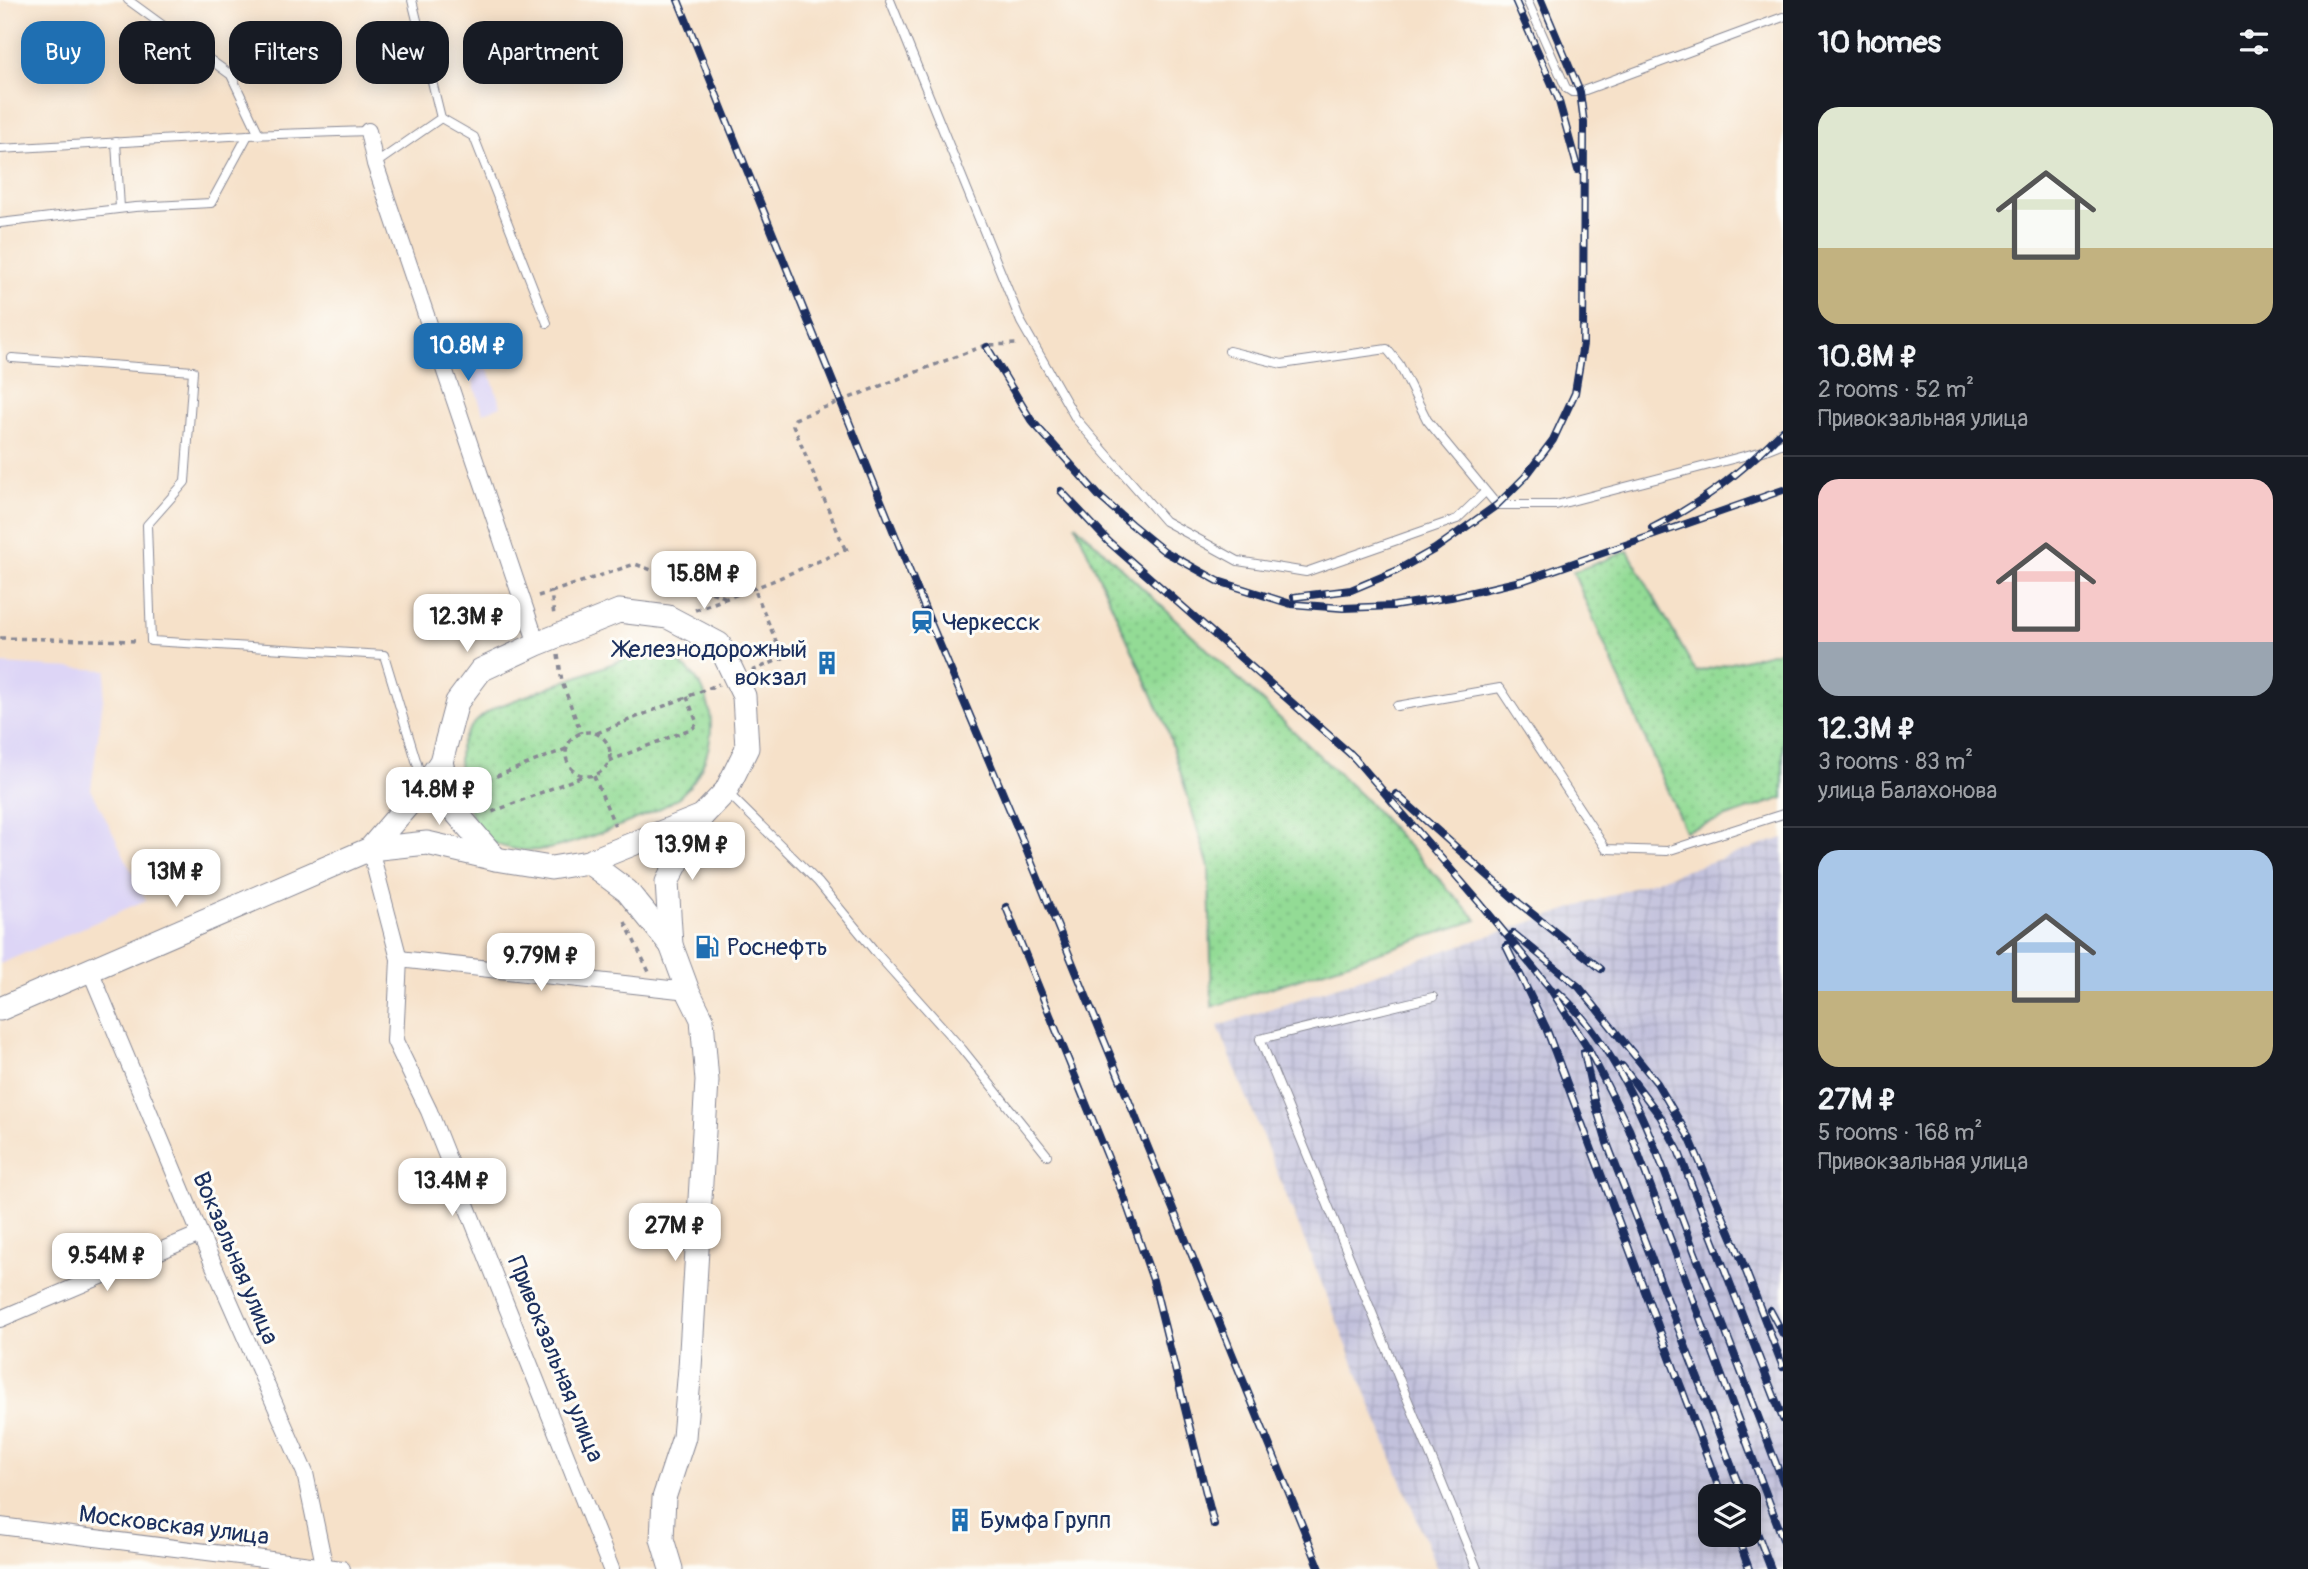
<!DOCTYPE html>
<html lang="en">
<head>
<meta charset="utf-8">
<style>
  :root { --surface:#171b24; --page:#242831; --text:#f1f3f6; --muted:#9ea1a6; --line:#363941; --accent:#1f6fb2 }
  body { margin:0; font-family:Pangolin,sans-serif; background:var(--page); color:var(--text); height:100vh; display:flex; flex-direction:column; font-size:26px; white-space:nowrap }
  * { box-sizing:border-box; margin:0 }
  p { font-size:23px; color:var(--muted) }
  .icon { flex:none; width:38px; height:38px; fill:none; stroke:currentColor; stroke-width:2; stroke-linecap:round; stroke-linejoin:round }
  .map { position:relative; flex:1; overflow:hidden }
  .sheet { display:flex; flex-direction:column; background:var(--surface); width:525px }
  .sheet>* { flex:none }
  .guide { position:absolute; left:21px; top:21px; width:665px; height:63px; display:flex; gap:14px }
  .fabs { position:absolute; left:1698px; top:1484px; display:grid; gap:14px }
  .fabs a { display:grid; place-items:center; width:63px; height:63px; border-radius:14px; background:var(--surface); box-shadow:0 4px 18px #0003; font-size:35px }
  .price { position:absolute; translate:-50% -60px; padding:0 16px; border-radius:14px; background:#fff; color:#222; font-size:23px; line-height:46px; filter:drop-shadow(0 2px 4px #0008) }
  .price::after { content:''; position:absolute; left:50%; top:42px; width:21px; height:16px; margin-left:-10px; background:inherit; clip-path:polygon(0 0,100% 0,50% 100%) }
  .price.selected { background:var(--accent); color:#fff }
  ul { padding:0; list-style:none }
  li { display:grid; align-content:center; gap:14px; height:371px; padding:0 35px }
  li+li { border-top:2px solid var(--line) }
  li span { display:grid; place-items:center; height:217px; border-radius:21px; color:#555 }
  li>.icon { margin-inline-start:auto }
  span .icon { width:126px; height:126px; fill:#fffc; stroke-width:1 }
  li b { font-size:30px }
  h2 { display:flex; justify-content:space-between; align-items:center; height:84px; padding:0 35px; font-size:30px }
  .pill { padding:0 24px; border-radius:21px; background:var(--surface); box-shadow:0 4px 18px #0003; font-size:24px; line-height:63px }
  .pill.selected { background:var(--accent); color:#fff }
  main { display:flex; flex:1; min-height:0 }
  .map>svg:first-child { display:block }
</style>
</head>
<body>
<main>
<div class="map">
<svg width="1783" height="1569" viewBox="0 0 1783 1569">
  <defs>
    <pattern id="industrial-grid" width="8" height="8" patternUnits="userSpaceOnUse" patternTransform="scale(1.75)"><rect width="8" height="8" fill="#c2c1dc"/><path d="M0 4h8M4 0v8" fill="none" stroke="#a6a6bf"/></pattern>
    <pattern id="park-dots" width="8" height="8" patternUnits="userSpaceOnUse" patternTransform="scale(1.75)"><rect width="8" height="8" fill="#93db95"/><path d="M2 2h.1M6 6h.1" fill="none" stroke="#7ebc83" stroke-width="1.8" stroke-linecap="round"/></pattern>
  </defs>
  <rect width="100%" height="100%" fill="#fdfcf7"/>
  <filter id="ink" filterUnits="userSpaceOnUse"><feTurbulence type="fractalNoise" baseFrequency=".0143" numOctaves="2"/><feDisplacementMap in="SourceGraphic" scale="14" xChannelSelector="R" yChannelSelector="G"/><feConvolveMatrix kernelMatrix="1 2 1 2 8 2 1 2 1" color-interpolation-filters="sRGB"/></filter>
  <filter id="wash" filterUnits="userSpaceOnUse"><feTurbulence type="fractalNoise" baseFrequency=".00686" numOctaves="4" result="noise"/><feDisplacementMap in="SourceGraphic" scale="28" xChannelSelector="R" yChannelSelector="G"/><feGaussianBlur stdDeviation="1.57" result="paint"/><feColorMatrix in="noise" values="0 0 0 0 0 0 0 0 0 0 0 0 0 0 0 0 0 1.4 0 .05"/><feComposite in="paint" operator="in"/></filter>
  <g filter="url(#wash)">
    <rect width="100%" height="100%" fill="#f6e1c9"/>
    <!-- built -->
    <g fill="#ddd5f6">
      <path d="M483 354 501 406 483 413 467 363Z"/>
      <path d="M0 664 107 670 91 789 146 900 0 964Z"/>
    </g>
    <!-- industrial -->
    <path fill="url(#industrial-grid)" fill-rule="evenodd" d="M1783 838V1569H1437L1218 1026ZM1710 1496H1748V1535H1710Z"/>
    <!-- park -->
    <g fill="url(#park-dots)" stroke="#57857a" stroke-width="2">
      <path d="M1075 524 1363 797 1477 920 1212 1007 1209 867 1166 725Z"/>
      <path d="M1628 551 1696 672 1783 650V798L1685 831 1573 572Z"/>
      <path d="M648 652C721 662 729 752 680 796 661 813 567 847 541 850 523 851 500 849 485 837 475 828 470 812 466 800 455 757 452 734 494 708L635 655Z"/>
    </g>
  </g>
  <g filter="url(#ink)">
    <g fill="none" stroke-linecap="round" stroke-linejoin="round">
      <!-- lane casing -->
      <g stroke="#888894" stroke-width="10">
        <g id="lane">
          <path d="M128 0 231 75 259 134"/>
          <path d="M890 0 1021 322 1076 419 1165 521 1238 561 1306 572 1457 519 1485 492"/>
          <path d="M1527 0 1566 88 1572 92H1580L1783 17"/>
          <path d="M441 118 474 137 547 323"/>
          <path d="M116 142 120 208"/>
          <path d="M0 149 248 135 368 131"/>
          <path d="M375 164 441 118 412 0"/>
          <path d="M0 223 135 207 211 203 248 135"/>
          <path d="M1229 351 1282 364 1387 349 1399 364 1427 420 1497 505H1556L1763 451 1783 443"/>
          <path d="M12 358 193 371 185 482 147 525 151 641 384 655 422 780"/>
          <path d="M1397 706 1500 688 1606 849 1667 851 1783 814"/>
          <path d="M728 793 818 882 878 955 962 1049 1047 1155"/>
          <path d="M1433 997 1260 1039 1477 1569"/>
        </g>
      </g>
      <!-- street casing -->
      <g stroke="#888894" stroke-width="18">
        <g id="street">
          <path d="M368 131 375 164 537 644"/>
          <path d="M370 849 399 959 395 1041 429 1111 611 1569"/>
          <path d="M399 959 688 991"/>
          <path d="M90 970 200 1234 305 1473 325 1569"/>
          <path d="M0 1319 200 1234"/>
          <path d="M0 1526 342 1569"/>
        </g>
      </g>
      <!-- secondary casing -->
      <g stroke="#888894" stroke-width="25">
        <g id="secondary">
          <path d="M441 762 453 809 496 859"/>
          <path d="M588 862 627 891 671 945"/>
          <path d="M0 1009 370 849 427 843 496 859 551 868 588 862 702 816 726 791 747 748 744 696 719 644 668 617 619 611 537 644 481 670 457 702 441 762 424 786 370 849"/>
          <path d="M671 1569 662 1539 664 1498 684 1437 690 1368 707 1081 702 1019 688 991 671 945 667 882 702 816"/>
        </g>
      </g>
      <!-- path -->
      <g stroke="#888894" stroke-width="3.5" stroke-dasharray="5 5" stroke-linecap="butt">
        <path d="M845 549 793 425 795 419 986 345 1019 344"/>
        <path d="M551 592 635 564 727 598"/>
        <path d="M538 596 551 592 554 616"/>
        <path d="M695 610 770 582 852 547"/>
        <path d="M0 638 138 641"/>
        <path d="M558 655 562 682 581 733"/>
        <path d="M752 671 783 658 754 588"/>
        <circle cx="588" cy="754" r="22"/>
        <path d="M597 733 719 684"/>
        <path d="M566 749 479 783 477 789 485 810 492 812 583 776"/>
        <path d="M609 761 693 728 697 723 687 697"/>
        <path d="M594 776 615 826"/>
        <path d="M625 922 649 972"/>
      </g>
      <!-- lane -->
      <use href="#lane" stroke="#fff" stroke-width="8"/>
      <!-- street -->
      <use href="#street" stroke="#fff" stroke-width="16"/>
      <!-- secondary -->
      <use href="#secondary" stroke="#fff" stroke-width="23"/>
      <!-- rail casing -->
      <g stroke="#1b2f5e" stroke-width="8">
        <g id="rail">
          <path d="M678 0 929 619 1017 827 1320 1569"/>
          <path d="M1515 0 1558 98 1578 170"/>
          <path d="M987 347 1031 420 1100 497 1131 524 1164 551 1218 581 1291 604 1343 608 1394 606 1451 597 1525 580 1783 490"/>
          <path d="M1061 491 1108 541 1356 759"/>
          <path d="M1652 528C1701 504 1745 470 1783 430"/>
          <path d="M1294 597 1351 590 1396 571 1435 549 1497 505 1525 477 1553 440 1575 393 1583 344 1584 123 1580 92 1541 0"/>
          <path d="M1350 753 1479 902 1550 988 1589 1050 1629 1129 1783 1539"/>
          <path d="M1396 794 1519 903 1601 969"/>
          <path d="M1006 907 1124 1197 1153 1280 1214 1525"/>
          <path d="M1513 933 1579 987 1657 1083 1690 1139 1740 1256 1783 1367"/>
          <path d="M1506 946 1546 1028 1722 1496"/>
          <path d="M1558 992C1628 1055 1662 1167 1695 1253 1725 1329 1754 1406 1783 1482"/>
          <path d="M1584 1052 1594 1100 1607 1143 1743 1496"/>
          <path d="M1622 1066 1660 1116 1678 1150 1783 1419"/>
          <path d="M1770 1310 1783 1334"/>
          <path d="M1748 1509 1771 1569"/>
          <path d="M1737 1535 1749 1569"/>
        </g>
      </g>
      <!-- rail -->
      <use href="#rail" stroke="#fdfcf7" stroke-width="5" stroke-dasharray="16" stroke-linecap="butt"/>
    </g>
  </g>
  <!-- icons -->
  <defs>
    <g id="station-bare" transform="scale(1.89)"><path d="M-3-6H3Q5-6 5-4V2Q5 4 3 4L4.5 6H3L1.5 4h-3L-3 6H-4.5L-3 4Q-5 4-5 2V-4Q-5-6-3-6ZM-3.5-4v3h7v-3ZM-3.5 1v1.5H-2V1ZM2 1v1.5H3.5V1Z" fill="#1f6fb2" stroke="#fdfcf7" stroke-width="2.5" paint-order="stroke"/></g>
    <g id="building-bare" transform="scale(1.89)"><path d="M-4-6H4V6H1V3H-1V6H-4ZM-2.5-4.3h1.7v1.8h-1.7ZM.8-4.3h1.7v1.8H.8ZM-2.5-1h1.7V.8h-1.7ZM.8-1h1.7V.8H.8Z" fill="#1f6fb2" stroke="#fdfcf7" stroke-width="2.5" paint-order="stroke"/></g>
    <g id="fuel-bare" transform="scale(1.89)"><path d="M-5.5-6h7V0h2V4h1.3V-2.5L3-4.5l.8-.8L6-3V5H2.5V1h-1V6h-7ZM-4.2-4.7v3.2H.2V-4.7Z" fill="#1f6fb2" stroke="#fdfcf7" stroke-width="2.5" paint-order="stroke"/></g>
  </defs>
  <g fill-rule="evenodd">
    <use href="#station-bare" x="922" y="622"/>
    <use href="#building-bare" x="827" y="663"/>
    <use href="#fuel-bare" x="707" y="947"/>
    <use href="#building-bare" x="960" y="1520"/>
  </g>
  <g text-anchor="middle" stroke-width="6" stroke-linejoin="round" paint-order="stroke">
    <!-- poi labels -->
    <g font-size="24" fill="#1b2f5e" stroke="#fdfcf7" text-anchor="start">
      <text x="942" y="630">Черкесск</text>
      <text x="807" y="657" text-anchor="end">Железнодорожный<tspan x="807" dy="28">вокзал</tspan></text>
      <text x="727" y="955">Роснефть</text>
      <text x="980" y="1528">Бумфа Групп</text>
    </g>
    <!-- street labels -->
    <g font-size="24" fill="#1b2f5e" stroke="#fdfcf7">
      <text transform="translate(236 1258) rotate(67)" y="8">Вокзальная улица</text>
      <text transform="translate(556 1359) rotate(68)" y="8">Привокзальная улица</text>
      <text transform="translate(174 1525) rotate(7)" y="8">Московская улица</text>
    </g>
  </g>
</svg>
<div class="fabs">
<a><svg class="icon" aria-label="layers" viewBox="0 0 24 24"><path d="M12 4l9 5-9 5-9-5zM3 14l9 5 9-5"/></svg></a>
</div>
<b class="price selected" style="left:468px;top:383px">10.8M ₽</b>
<b class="price" style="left:704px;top:611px">15.8M ₽</b>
<b class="price" style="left:467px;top:654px">12.3M ₽</b>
<b class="price" style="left:439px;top:827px">14.8M ₽</b>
<b class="price" style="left:692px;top:882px">13.9M ₽</b>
<b class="price" style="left:176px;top:909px">13M ₽</b>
<b class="price" style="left:541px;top:993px">9.79M ₽</b>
<b class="price" style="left:452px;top:1218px">13.4M ₽</b>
<b class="price" style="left:675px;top:1263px">27M ₽</b>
<b class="price" style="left:107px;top:1293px">9.54M ₽</b>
<div class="guide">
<a class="pill selected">Buy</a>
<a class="pill">Rent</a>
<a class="pill">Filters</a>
<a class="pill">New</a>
<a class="pill">Apartment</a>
</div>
</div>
<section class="sheet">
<h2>10 homes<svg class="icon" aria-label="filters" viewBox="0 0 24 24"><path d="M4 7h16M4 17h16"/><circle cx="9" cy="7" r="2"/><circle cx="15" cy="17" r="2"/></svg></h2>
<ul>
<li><span style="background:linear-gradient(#dfe7d0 65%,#c2b280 0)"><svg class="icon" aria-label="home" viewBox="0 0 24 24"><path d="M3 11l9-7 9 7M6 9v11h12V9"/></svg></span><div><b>10.8M ₽</b><p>2 rooms · 52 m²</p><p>Привокзальная улица</p></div></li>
<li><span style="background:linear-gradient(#f6c9c9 75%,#9aa5b1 0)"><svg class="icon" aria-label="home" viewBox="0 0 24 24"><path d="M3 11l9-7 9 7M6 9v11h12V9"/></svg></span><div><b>12.3M ₽</b><p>3 rooms · 83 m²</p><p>улица Балахонова</p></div></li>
<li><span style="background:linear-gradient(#a9c7e8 65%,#c2b280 0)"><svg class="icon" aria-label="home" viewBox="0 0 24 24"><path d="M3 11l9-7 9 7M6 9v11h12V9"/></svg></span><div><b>27M ₽</b><p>5 rooms · 168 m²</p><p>Привокзальная улица</p></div></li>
</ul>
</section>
</main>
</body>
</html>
